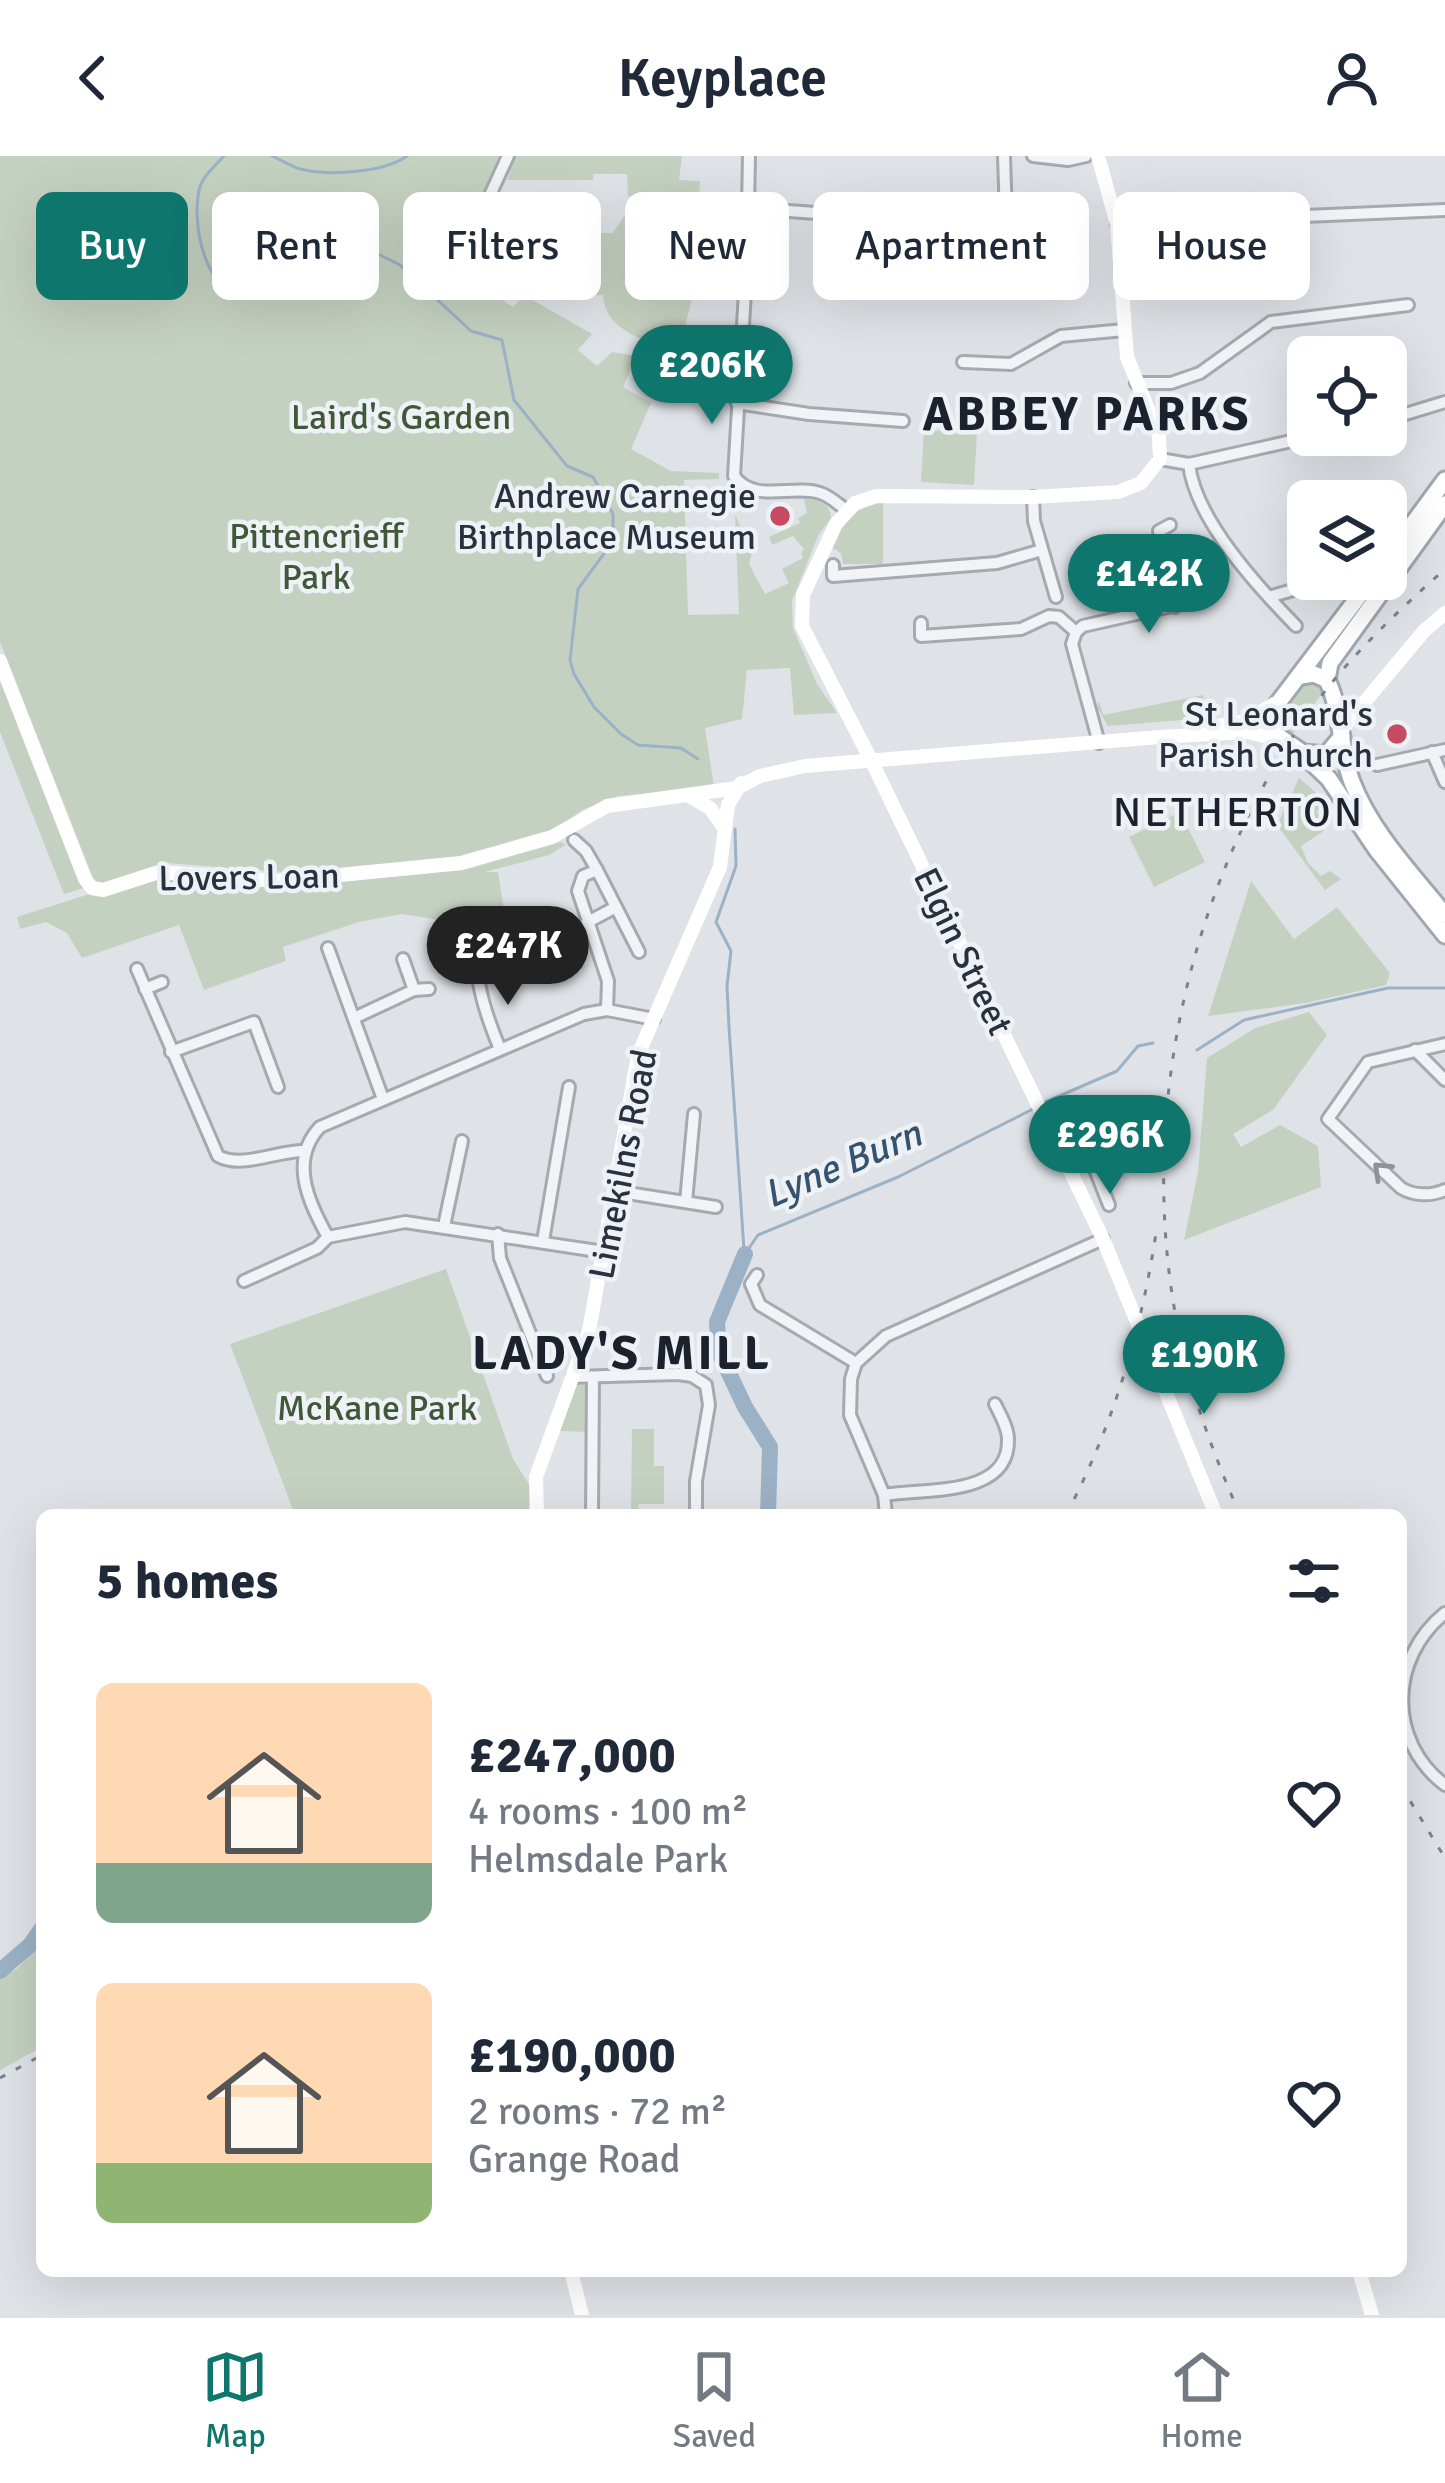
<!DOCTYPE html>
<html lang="en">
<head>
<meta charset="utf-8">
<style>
  :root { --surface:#fff; --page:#f6f6f7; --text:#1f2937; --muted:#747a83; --line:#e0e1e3; --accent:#0f766e }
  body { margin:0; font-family:Signika,sans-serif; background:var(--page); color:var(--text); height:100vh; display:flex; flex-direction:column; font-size:45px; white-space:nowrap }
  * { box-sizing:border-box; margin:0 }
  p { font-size:39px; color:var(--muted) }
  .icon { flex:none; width:66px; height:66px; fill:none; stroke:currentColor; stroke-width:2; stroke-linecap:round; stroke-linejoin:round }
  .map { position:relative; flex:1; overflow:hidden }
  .panel { position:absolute; left:36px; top:1353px; width:1371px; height:768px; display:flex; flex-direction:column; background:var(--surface); border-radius:18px; box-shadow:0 12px 48px #0002 }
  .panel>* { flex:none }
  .hud { position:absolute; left:36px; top:36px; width:1374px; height:108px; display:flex; gap:24px }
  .buttons { position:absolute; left:1287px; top:180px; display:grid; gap:24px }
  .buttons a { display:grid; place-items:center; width:120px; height:120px; border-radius:18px; background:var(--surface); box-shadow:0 12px 48px #0002; font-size:60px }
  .price { position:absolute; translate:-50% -102px; padding:0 27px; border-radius:42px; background:var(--accent); color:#fff; font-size:39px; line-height:78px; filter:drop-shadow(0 3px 6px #0008) }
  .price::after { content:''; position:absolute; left:50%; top:72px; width:36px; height:27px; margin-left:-18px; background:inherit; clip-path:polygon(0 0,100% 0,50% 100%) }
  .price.selected { background:#222; color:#fff }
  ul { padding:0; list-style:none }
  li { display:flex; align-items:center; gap:36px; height:300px; padding:0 60px }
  li span { display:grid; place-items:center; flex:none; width:336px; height:240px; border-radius:18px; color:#555 }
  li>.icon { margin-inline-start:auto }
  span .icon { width:144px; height:144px; fill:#fffc; stroke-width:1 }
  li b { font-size:51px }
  h2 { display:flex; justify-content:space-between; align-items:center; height:144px; padding:0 60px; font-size:51px }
  .tag { padding:0 42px; border-radius:18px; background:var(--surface); box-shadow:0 12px 48px #0002; font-size:42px; line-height:108px }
  .tag.selected { background:var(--accent); color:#fff }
  header { display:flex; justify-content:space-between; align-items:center; height:156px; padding:0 60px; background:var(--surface); font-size:54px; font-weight:600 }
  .tab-bar { display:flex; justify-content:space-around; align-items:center; height:168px; border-top:3px solid var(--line); background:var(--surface); font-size:33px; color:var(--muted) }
  .tab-bar a { display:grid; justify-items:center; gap:6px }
  .tab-bar .selected { color:var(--accent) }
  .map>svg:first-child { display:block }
</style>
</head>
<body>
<header><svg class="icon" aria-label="back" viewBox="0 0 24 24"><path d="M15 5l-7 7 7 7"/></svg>Keyplace<svg class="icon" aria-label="person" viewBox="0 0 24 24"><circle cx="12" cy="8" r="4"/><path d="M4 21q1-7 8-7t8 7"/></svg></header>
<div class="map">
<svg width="1445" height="2159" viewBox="0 0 1445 2159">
  <rect width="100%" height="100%" fill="#dfe3e7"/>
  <!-- green -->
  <g fill="#c5d1c0">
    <path d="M0 0H501L478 47 477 71 459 75 437 103 513 151 524 139 592 178 578 194 597 210 612 196 636 200 623 231 651 247 631 293 671 315 719 317V323L684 324 688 459 739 458 735 358 752 397 749 408 765 438 789 427 782 413 803 402 801 396 804 393 793 380 772 389 769 381 800 367 798 362 807 357 804 343C818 344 830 346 831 362L818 380 792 445 793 472 817 528 837 557 794 559 790 512 747 514 742 563 705 572 714 631 618 640 582 654 555 674 462 702 307 718 167 707 101 729 95 727 0 486Z"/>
    <path d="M516 0H682L679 24 700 25 697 85 738 87 735 140 693 139 683 178 671 196C643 182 605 175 603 139L576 140V122L568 117V107L524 106 507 71 595 70V77H613L627 56 643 53 644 40H628L627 18H593V24H507Z"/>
    <path d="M924 274 977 277 974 329 921 326Z"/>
    <path d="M883 345V408H843L841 397 832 392C839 365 857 352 883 345Z"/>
    <path d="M0 518 84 732 64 738 0 576Z"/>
    <path d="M1319 525 1325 533 1289 584 1281 577 1275 557 1305 526Z"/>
    <path d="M1203 539 1208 562 1108 570 1097 551 1099 545 1103 559Z"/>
    <path d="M1299 622 1328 647 1317 655 1324 675 1301 690 1308 707 1321 720 1330 715 1341 723 1325 734 1277 669Z"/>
    <path d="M1180 656 1205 706 1154 731 1129 681Z"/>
    <path d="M561 686 566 689 549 699 485 716H498L504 754 439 764 402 758 359 766 283 791 286 805 204 834 179 769 82 802 67 777 46 766 20 773 17 761 159 716 276 731 310 729 464 714Z"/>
    <path d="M1251 725 1294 783 1337 751 1390 817 1386 829 1306 847 1208 860Z"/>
    <path d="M1309 856 1327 879 1273 954 1233 978 1241 991 1280 969 1318 990 1321 1031 1184 1084 1198 1016 1207 902 1255 872Z"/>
    <path d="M446 1113 513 1303 530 1330 529 1359H295L230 1188Z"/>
    <path d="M576 1229H590L591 1276 560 1275Z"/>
    <path d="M632 1273H654V1310H664V1348H639L638 1355H631Z"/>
    <path d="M42 1785V1891L0 1914V1821L17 1813Z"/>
  </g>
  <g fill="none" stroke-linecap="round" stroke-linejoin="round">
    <!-- stream -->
    <g stroke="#9bb2c6" stroke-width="3">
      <path d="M224 0C216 9 203 20 200 31 190 65 205 146 253 140L300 96 316 90 380 99 400 109 471 175 502 184 514 244 567 310 593 321 613 358V378L606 395 578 433 570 504 574 518 594 551 621 578 638 589 681 592 698 603"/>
      <path d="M272 0C281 4 291 10 300 13 328 20 383 17 407 0"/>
      <path d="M735 673 736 710 716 766 731 795 727 830 729 871 744 1094"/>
      <path d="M1197 894 1244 864 1388 832H1445"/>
      <path d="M1043 947 1117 915 1138 890 1153 887"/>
      <path d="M745 1098 758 1079 898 1021 1035 952"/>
    </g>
    <!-- river -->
    <g stroke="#9bb2c6" stroke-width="16">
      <path d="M745 1098 717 1166 719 1196 745 1251 770 1291 768 1359"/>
      <path d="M0 1815 30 1789 42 1772"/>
    </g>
    <!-- street casing -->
    <g stroke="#a5aab1" stroke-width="16">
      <g id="street">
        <path d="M749 0 747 102 734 320C754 348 792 328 820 337 830 340 838 348 846 354"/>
        <path d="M1033 0 1068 4 1086 0"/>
        <path d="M698 47 748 50"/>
        <path d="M748 52 989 70 1006 61 1004 0"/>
        <path d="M487 68 491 37 508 0"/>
        <path d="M1117 68 1445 54"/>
        <path d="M963 206 1011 208 1061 180 1124 174"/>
        <path d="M662 207 713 233 738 236"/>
        <path d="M1136 227H1171L1200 217 1271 166 1408 149"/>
        <path d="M737 247 809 258 903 265"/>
        <path d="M1386 264 1445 246"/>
        <path d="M1160 303 1189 308 1318 279"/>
        <path d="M1189 308C1195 363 1258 431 1296 470"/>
        <path d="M1033 341 1034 365 1056 441"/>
        <path d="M1162 399 1159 375 1170 369"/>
        <path d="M1132 405 1162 399 1175 451"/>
        <path d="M833 409V420L997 407 1042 394"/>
        <path d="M1295 412 1308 409"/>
        <path d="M1269 441 1330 423"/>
        <path d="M921 467V480L1021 473 1049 460 1059 461 1076 476 1072 488 1099 587"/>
        <path d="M1076 476 1083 470 1198 444"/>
        <path d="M1432 596 1445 626"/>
        <path d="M1377 609 1445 594"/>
        <path d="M574 684 586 695 597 714 583 720 578 735 608 825 607 854"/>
        <path d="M597 714 639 796"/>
        <path d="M586 767 616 751"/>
        <path d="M328 792 383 943"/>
        <path d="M477 796 506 791 503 768 498 761 489 760 483 764C467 805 484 855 500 893"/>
        <path d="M403 803 414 834"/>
        <path d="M137 813 218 1000C241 1013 276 995 303 995"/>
        <path d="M145 833 162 826"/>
        <path d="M354 862 414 834 429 833"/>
        <path d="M1445 888 1368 906 1328 963 1401 1032C1414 1040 1431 1040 1445 1034"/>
        <path d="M1415 894 1445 924"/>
        <path d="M171 896 254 866 278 931"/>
        <path d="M1080 975 1109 1049"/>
        <path d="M1056 986 1112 960 1123 985"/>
        <path d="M615 1035 716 1051"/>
        <path d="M686 1046 694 958"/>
        <path d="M444 1070 462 985"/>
        <path d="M498 1078 500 1102 547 1220"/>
        <path d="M543 1085 569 931"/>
        <path d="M604 1096 405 1066 328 1081C308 1046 289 1004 320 971L584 858 607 854 654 863"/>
        <path d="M757 1119 751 1128 760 1149 856 1207"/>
        <path d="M244 1125 317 1092 328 1081"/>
        <path d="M573 1221 678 1218 692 1220 706 1229 709 1249 696 1325V1359"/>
        <path d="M884 1339C923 1332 1010 1342 1008 1283 1008 1272 1000 1258 995 1248"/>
        <path d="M592 1359 593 1221"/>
        <path d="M886 1359 884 1339 850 1259 851 1223 856 1207 886 1180 1103 1083"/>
        <path d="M1445 1457C1389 1502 1387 1585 1445 1629"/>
      </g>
    </g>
    <!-- primary casing -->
    <g stroke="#9fa8b2" stroke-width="21">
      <g id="primary">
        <path d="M1386 404 1445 324"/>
        <path d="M1301 520 1314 518 1327 524C1343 557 1339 593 1352 626 1371 676 1412 718 1445 759"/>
        <path d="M1327 524 1330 507 1445 348"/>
        <path d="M1342 580 1326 599 1303 597 1278 580 1272 555 1372 423"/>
        <path d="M1303 598 1329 623 1377 694 1445 779"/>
      </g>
    </g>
    <!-- street -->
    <use href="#street" stroke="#f1f3f6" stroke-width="10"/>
    <!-- secondary -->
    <g stroke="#fff" stroke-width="14">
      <path d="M1098 0 1117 68 1127 201 1159 280 1160 303 1141 327 1118 336 1033 341 877 340 855 347 836 368 803 439 802 470 871 604 1103 1083 1216 1359"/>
      <path d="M0 505 85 723 92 732 103 734 159 716 278 725 461 707 552 681 607 650 737 632 760 620 805 610 1160 581 1247 576 1281 584"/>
      <path d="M1218 570 1245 565 1274 548"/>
      <path d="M1342 573 1424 475 1445 457"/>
      <path d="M689 640 710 652 724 672"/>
      <path d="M537 1359 536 1321 589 1175 638 899 720 711 728 649 741 627"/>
      <path d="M571 2115 582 2159"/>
      <path d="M1359 2115 1372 2159"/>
    </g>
    <!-- primary -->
    <use href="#primary" stroke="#fff" stroke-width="15"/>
    <!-- rail -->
    <g stroke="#798390" stroke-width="3" stroke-dasharray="6 12" stroke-linecap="butt">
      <path d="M1066 1359C1113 1270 1141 1176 1156 1077"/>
      <path d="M1240 1359C1217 1306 1196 1252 1183 1195 1132 979 1184 731 1313 551 1351 499 1397 456 1445 413"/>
      <path d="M1401 1630 1445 1702"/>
      <path d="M0 1922 42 1899"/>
    </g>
  </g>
  <!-- one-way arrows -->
  <defs><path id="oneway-chevron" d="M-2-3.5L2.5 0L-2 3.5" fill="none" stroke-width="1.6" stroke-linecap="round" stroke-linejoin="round" transform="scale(3)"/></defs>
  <use stroke="#8d929a" href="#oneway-chevron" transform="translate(1381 1014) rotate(-136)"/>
  <!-- markers -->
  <g fill="#c74962" stroke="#eef1f5" stroke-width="4.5">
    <circle cx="780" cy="360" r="12"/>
    <circle cx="1397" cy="578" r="12"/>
  </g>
  <g text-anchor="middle" stroke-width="9" stroke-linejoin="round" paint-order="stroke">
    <!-- park labels -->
    <g font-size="36" fill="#3f5837" stroke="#eef1f5">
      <text x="401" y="273">Laird's Garden</text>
      <text x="316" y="392">Pittencrieff<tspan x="316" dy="41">Park</tspan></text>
      <text x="377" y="1264">McKane Park</text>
    </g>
    <!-- poi labels -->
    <g font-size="36" fill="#29313e" stroke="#eef1f5" text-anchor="end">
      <text x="756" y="352">Andrew Carnegie<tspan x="756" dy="41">Birthplace Museum</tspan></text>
      <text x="1373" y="570">St Leonard's<tspan x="1373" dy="41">Parish Church</tspan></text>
    </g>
    <!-- street labels -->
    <g font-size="36" fill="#29313e" stroke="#eef1f5">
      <text transform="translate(249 720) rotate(-1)" y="13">Lovers Loan</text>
      <text transform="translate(964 795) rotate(64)" y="13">Elgin Street</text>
      <text transform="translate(622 1008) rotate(-79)" y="13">Limekilns Road</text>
    </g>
    <!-- water labels -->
    <g font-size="39" font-style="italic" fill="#35526f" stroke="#eef1f5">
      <text transform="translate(842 1007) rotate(-23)" y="14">Lyne Burn</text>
    </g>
    <!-- quarter labels -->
    <g font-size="42" letter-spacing="3" fill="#1b222e" stroke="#eef1f5">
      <text x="1239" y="670">NETHERTON</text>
    </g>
    <!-- district labels -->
    <g font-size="48" font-weight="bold" letter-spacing="3" fill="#1b222e" stroke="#eef1f5">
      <text x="1087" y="274">ABBEY PARKS</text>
      <text x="622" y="1213">LADY'S MILL</text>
    </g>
  </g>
</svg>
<div class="buttons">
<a><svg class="icon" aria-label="locate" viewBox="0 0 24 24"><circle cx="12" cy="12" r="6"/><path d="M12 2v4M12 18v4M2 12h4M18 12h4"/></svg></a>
<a><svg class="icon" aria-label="layers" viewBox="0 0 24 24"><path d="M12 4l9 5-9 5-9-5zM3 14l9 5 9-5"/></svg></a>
</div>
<b class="price" style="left:712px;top:271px">£206K</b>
<b class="price" style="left:1149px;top:480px">£142K</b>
<b class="price selected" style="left:508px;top:852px">£247K</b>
<b class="price" style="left:1110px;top:1041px">£296K</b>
<b class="price" style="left:1204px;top:1261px">£190K</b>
<div class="hud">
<a class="tag selected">Buy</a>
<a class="tag">Rent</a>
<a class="tag">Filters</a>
<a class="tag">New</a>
<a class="tag">Apartment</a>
<a class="tag">House</a>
</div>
<section class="panel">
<h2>5 homes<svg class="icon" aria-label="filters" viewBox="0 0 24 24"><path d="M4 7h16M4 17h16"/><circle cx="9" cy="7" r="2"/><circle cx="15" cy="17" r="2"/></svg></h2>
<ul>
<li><span style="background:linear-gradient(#ffd9b3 75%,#7fa58c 0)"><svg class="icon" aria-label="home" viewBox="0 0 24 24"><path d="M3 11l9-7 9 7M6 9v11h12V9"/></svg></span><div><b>£247,000</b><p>4 rooms · 100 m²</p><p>Helmsdale Park</p></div><svg class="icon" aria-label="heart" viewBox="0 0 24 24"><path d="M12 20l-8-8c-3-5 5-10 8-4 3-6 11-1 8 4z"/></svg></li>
<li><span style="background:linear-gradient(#ffd9b3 75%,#8fb573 0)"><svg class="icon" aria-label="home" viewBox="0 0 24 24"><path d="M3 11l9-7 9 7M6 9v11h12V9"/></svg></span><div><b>£190,000</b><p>2 rooms · 72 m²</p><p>Grange Road</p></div><svg class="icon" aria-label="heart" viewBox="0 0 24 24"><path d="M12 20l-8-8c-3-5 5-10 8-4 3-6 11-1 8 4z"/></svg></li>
</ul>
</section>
</div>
<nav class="tab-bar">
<a class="selected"><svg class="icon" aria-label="map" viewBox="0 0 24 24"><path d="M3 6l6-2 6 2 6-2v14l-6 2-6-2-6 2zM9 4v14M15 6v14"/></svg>Map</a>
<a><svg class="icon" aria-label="saved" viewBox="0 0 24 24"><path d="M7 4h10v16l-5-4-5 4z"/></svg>Saved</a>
<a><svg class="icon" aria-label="home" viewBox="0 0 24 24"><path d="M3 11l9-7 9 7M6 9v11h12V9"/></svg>Home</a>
</nav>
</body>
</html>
